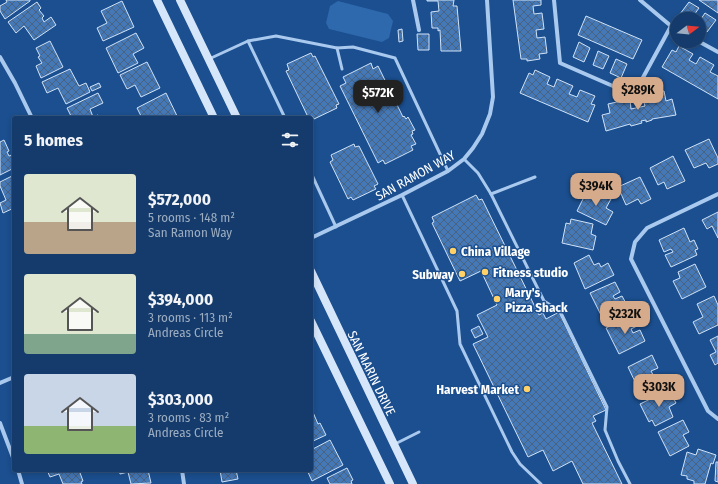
<!DOCTYPE html>
<html lang="en">
<head>
<meta charset="utf-8">
<style>
  :root { --surface:#143b6b; --page:#214673; --text:#f1f3f6; --muted:#9dadc1; --line:#33557e; --accent:#d6ab8b }
  body { margin:0; font-family:"Fira Sans Condensed",sans-serif; background:var(--page); color:var(--text); height:100vh; display:flex; flex-direction:column; font-size:15px; white-space:nowrap }
  * { box-sizing:border-box; margin:0 }
  p { font-size:13px; color:var(--muted) }
  .icon { flex:none; width:22px; height:22px; fill:none; stroke:currentColor; stroke-width:2; stroke-linecap:round; stroke-linejoin:round }
  .map { position:relative; flex:1; overflow:hidden }
  .panel { position:absolute; left:12px; top:116px; width:301px; height:356px; display:flex; flex-direction:column; background:var(--surface); border-radius:4px; box-shadow:0 2px 6px #0003,0 0 0 1px var(--line) }
  .panel>* { flex:none }
  .needle { width:26px; rotate:74deg }
  .tools { position:absolute; left:670px; top:12px; display:grid; gap:8px }
  .tools a { display:grid; place-items:center; width:36px; height:36px; border-radius:50%; background:var(--surface); box-shadow:0 2px 6px #0003,0 0 0 1px var(--line); font-size:20px }
  .price { position:absolute; translate:-50% -34px; padding:0 9px; border-radius:8px; background:var(--accent); color:#111; font-size:13px; line-height:26px; filter:drop-shadow(0 1px 2px #0008) }
  .price::after { content:''; position:absolute; left:50%; top:24px; width:12px; height:9px; margin-left:-6px; background:inherit; clip-path:polygon(0 0,100% 0,50% 100%) }
  .price.on { background:#222; color:#fff }
  ul { padding:0; list-style:none }
  li { display:flex; align-items:center; gap:12px; height:100px; padding:0 12px }
  li span { display:grid; place-items:center; flex:none; width:112px; height:80px; border-radius:4px; color:#555 }
  li>.icon { margin-inline-start:auto }
  span .icon { width:48px; height:48px; fill:#fffc; stroke-width:1 }
  li b { font-size:17px }
  h2 { display:flex; justify-content:space-between; align-items:center; height:48px; padding:0 12px; font-size:17px }
  .map>svg:first-child { display:block }
</style>
</head>
<body>
<div class="map">
<svg width="718" height="484" viewBox="0 0 718 484">
  <defs>
    <pattern id="building-cross-hatch" width="8" height="8" patternUnits="userSpaceOnUse"><rect width="8" height="8" fill="#4478b7"/><path d="M0 0l8 8M0 8l8-8" fill="none" stroke="#486282"/></pattern>
  </defs>
  <rect width="100%" height="100%" fill="#1b4f8f"/>
  <!-- green -->
  <path fill="#2e69ad" d="M338 1 388 14 393 21 389 38 382 42 329 29 326 23 330 6Z"/>
  <!-- building -->
  <g fill="url(#building-cross-hatch)" stroke="#cfe3fa">
    <path d="M6 0H30V1L5 19 0 11V6L7 2Z"/>
    <path d="M427 0H454L453 6H457L461 51H441L440 30 438 31V28H432L431 12 439 11 438 1H427Z"/>
    <path d="M513 0H541V5L533 6 534 14 542 13 544 29 536 30 537 38 545 37 547 53 539 54 540 59 527 61V59H521Z"/>
    <path d="M699 0H718V13Z"/>
    <path d="M122 1 134 27 103 41 97 28 107 23 101 11Z"/>
    <path d="M37 2 41 8 39 10 44 16 42 18 44 22 51 17 56 25 34 40 24 26 16 33 8 22Z"/>
    <path d="M689 2 699 8 691 19H688L680 14Z"/>
    <path d="M705 13 716 20 707 32 699 26V22Z"/>
    <path d="M586 16 642 40 633 59 578 35Z"/>
    <path d="M402 29 403 41 399 42 398 30Z"/>
    <path d="M136 33 144 48 133 54 138 63 118 73 106 48Z"/>
    <path d="M417 34H429V50H418Z"/>
    <path d="M50 41 63 67 41 78 36 66 42 63 38 57 40 56 36 48Z"/>
    <path d="M579 42 590 48 584 62 573 57Z"/>
    <path d="M679 46 693 54 689 60 696 64 700 57 714 65 710 72 718 76V99L662 67 672 50 676 52Z"/>
    <path d="M598 51 609 56 603 69 593 65Z"/>
    <path d="M311 53 313 57 315 56 339 104 336 105 337 108 314 119 312 116 308 117 286 71 289 70 287 64Z"/>
    <path d="M616 59 627 64 621 78 610 73Z"/>
    <path d="M147 62 160 88 141 97 135 85 127 89 120 75Z"/>
    <path d="M371 63 373 69 378 66 403 117 404 116 406 119 408 117 415 130 412 131 413 134 411 135 416 144 411 146 413 150 385 164 383 160 378 163 340 86 346 83 343 77Z"/>
    <path d="M70 69 79 86 86 83 90 92 66 104 58 88 47 93 42 82Z"/>
    <path d="M535 70 550 77 547 84 554 87 557 79 573 86 569 94 577 97 580 90 595 96 591 104 595 105 588 122 520 93 529 73 533 75Z"/>
    <path d="M99 83 101 87 92 91 90 87Z"/>
    <path d="M664 91 666 101 672 99 676 115 652 119V120L646 122V120L641 121 642 123 631 126 630 124 606 131 602 115 610 113 608 104 630 99 631 109 645 106 642 96Z"/>
    <path d="M98 93 103 103 90 109 93 117 98 115 100 118H72L67 108Z"/>
    <path d="M166 93 178 118H142L137 108Z"/>
    <path d="M709 139 718 158V164L709 168 706 163 694 168 685 150Z"/>
    <path d="M4 140 9 151 7 152 9 156 14 154V168L0 175V142Z"/>
    <path d="M354 144 355 147 359 146 378 184 374 186 376 189 353 200 351 197 348 199 330 162 333 160 331 155Z"/>
    <path d="M673 156 685 181 667 189 664 182 658 185 650 168Z"/>
    <path d="M14 175V208L3 213 0 203 6 200 0 186V182Z"/>
    <path d="M640 177 651 199 641 204 638 199 626 205 618 187Z"/>
    <path d="M592 190 611 199 606 208 613 212 606 225 577 211 586 193 589 194Z"/>
    <path d="M476 195 479 200 482 199 539 315 543 313 546 319 559 312 606 410 593 416 596 421 592 423 622 484H583L572 461 553 471 543 450 528 457 473 344 488 337 477 315 497 305 481 271 460 281 432 223 434 222 432 217Z"/>
    <path d="M718 212V238L712 226 707 229 702 220Z"/>
    <path d="M571 219 593 224 591 234 596 236 593 250 562 243 566 223 570 224Z"/>
    <path d="M684 228 690 242 694 240 698 249 695 250 697 255 671 267 665 255 673 252 671 249 664 252 659 240Z"/>
    <path d="M589 255 594 265 599 263 601 267 608 263 614 275 585 289 574 263Z"/>
    <path d="M695 264 706 287 682 299 673 281 680 278 678 272Z"/>
    <path d="M615 282 620 292 613 296 615 299 622 296 628 307 603 319 590 293Z"/>
    <path d="M714 296 718 305V325L699 334 693 322 703 317 697 304Z"/>
    <path d="M632 315 637 326 631 329 633 333 640 330 645 341 619 354 606 328Z"/>
    <path d="M479 326 483 334 475 338 471 330Z"/>
    <path d="M718 336V363L715 365 710 355 716 352 710 340Z"/>
    <path d="M652 355 658 368 651 371 657 382 639 390 628 367Z"/>
    <path d="M669 390 676 403 669 407 673 417 655 426 652 420 649 422 640 404Z"/>
    <path d="M312 410 318 424 320 423 326 435 311 442Z"/>
    <path d="M683 420 689 432 683 435 689 446 670 456 658 432Z"/>
    <path d="M330 440 343 465 312 481 307 470H311V450Z"/>
    <path d="M698 449 716 455 713 464 711 463 705 484H694V481L687 479V476L681 475 687 452 696 455Z"/>
    <path d="M716 462H718V482L715 481Z"/>
    <path d="M347 468 353 480 351 481 352 484H330L327 478Z"/>
    <path d="M47 470H79L83 481 81 482 82 484H63L59 474 50 477Z"/>
    <path d="M119 470H148L151 483 131 484 128 472 120 474Z"/>
    <path d="M220 470H236L238 479 222 482Z"/>
  </g>
  <g fill="none" stroke-linecap="round" stroke-linejoin="round">
    <!-- service -->
    <g stroke="#a9c9ee" stroke-width="3">
      <path d="M248 41 276 36 337 48 353 47 395 58 448 171"/>
      <path d="M337 48 342 69"/>
      <path d="M209 59 248 41 285 118"/>
      <path d="M464 159 478 173 491 194"/>
      <path d="M311 173 336 227"/>
      <path d="M535 177 491 194 544 301 560 311 607 407 605 430 618 461 630 484"/>
      <path d="M402 195 457 311 460 344 512 452 520 464 541 484"/>
      <path d="M395 444 419 432"/>
    </g>
    <!-- minor -->
    <g stroke="#a9c9ee" stroke-width="4">
      <path d="M413 0 419 30"/>
      <path d="M554 0 560 63 622 90 631 88 640 83 671 26"/>
      <path d="M640 0 671 26 677 29"/>
      <path d="M698 41 718 52"/>
      <path d="M0 57 15 83 32 118"/>
      <path d="M718 194 647 228 635 242 631 259 708 411 718 419"/>
      <path d="M311 238 402 195 448 171 464 159 473 148 482 134 490 114 493 97 487 0"/>
      <path d="M0 383 14 377"/>
      <path d="M0 423 14 460"/>
      <path d="M18 470 22 484"/>
      <path d="M182 470 184 484"/>
    </g>
    <!-- secondary -->
    <g stroke="#d6e6fa" stroke-width="8">
      <path d="M157 0 214 118"/>
      <path d="M180 0 237 118"/>
      <path d="M311 271 413 484"/>
      <path d="M311 321 390 484"/>
    </g>
  </g>
  <!-- markers -->
  <g fill="#ffd166" stroke="#1b4f8f" stroke-width="1.5">
    <circle cx="453" cy="251" r="4"/>
    <circle cx="485" cy="272" r="4"/>
    <circle cx="462" cy="274" r="4"/>
    <circle cx="497" cy="299" r="4"/>
    <circle cx="527" cy="389" r="4"/>
  </g>
  <g text-anchor="middle" stroke-width="3" stroke-linejoin="round" paint-order="stroke">
    <!-- street labels -->
    <g font-size="13" fill="#fff" stroke="#1b4f8f">
      <text transform="translate(415 175) rotate(-29)" y="5">SAN RAMON WAY</text>
      <text transform="translate(372 373) rotate(64)" y="5">SAN MARIN DRIVE</text>
    </g>
    <!-- poi labels -->
    <g font-size="13" font-weight="bold" fill="#fff" stroke="#1b4f8f" text-anchor="start">
      <text x="461" y="256">China Village</text>
      <text x="493" y="277">Fitness studio</text>
      <text x="454" y="279" text-anchor="end">Subway</text>
      <text x="505" y="297">Mary's<tspan x="505" dy="15">Pizza Shack</tspan></text>
      <text x="519" y="394" text-anchor="end">Harvest Market</text>
    </g>
  </g>
</svg>
<div class="tools">
<a><svg class="needle" viewBox="-14 -14 28 28"><path d="M0-13l5 13h-10z" fill="#e53935"/><path d="M0 13l5-13h-10z" fill="#9dadc1"/></svg></a>
</div>
<b class="price" style="left:638px;top:111px">$289K</b>
<b class="price on" style="left:378px;top:114px">$572K</b>
<b class="price" style="left:596px;top:207px">$394K</b>
<b class="price" style="left:625px;top:335px">$232K</b>
<b class="price" style="left:659px;top:408px">$303K</b>
<section class="panel">
<h2>5 homes<svg class="icon" aria-label="filters" viewBox="0 0 24 24"><path d="M4 7h16M4 17h16"/><circle cx="9" cy="7" r="2"/><circle cx="15" cy="17" r="2"/></svg></h2>
<ul>
<li><span style="background:linear-gradient(#dfe7d0 60%,#b9a48a 0)"><svg class="icon" aria-label="home" viewBox="0 0 24 24"><path d="M3 11l9-7 9 7M6 9v11h12V9"/></svg></span><div><b>$572,000</b><p>5 rooms · 148 m²</p><p>San Ramon Way</p></div></li>
<li><span style="background:linear-gradient(#dfe7d0 75%,#7fa58c 0)"><svg class="icon" aria-label="home" viewBox="0 0 24 24"><path d="M3 11l9-7 9 7M6 9v11h12V9"/></svg></span><div><b>$394,000</b><p>3 rooms · 113 m²</p><p>Andreas Circle</p></div></li>
<li><span style="background:linear-gradient(#c9d6e8 65%,#8fb573 0)"><svg class="icon" aria-label="home" viewBox="0 0 24 24"><path d="M3 11l9-7 9 7M6 9v11h12V9"/></svg></span><div><b>$303,000</b><p>3 rooms · 83 m²</p><p>Andreas Circle</p></div></li>
</ul>
</section>
</div>
</body>
</html>
